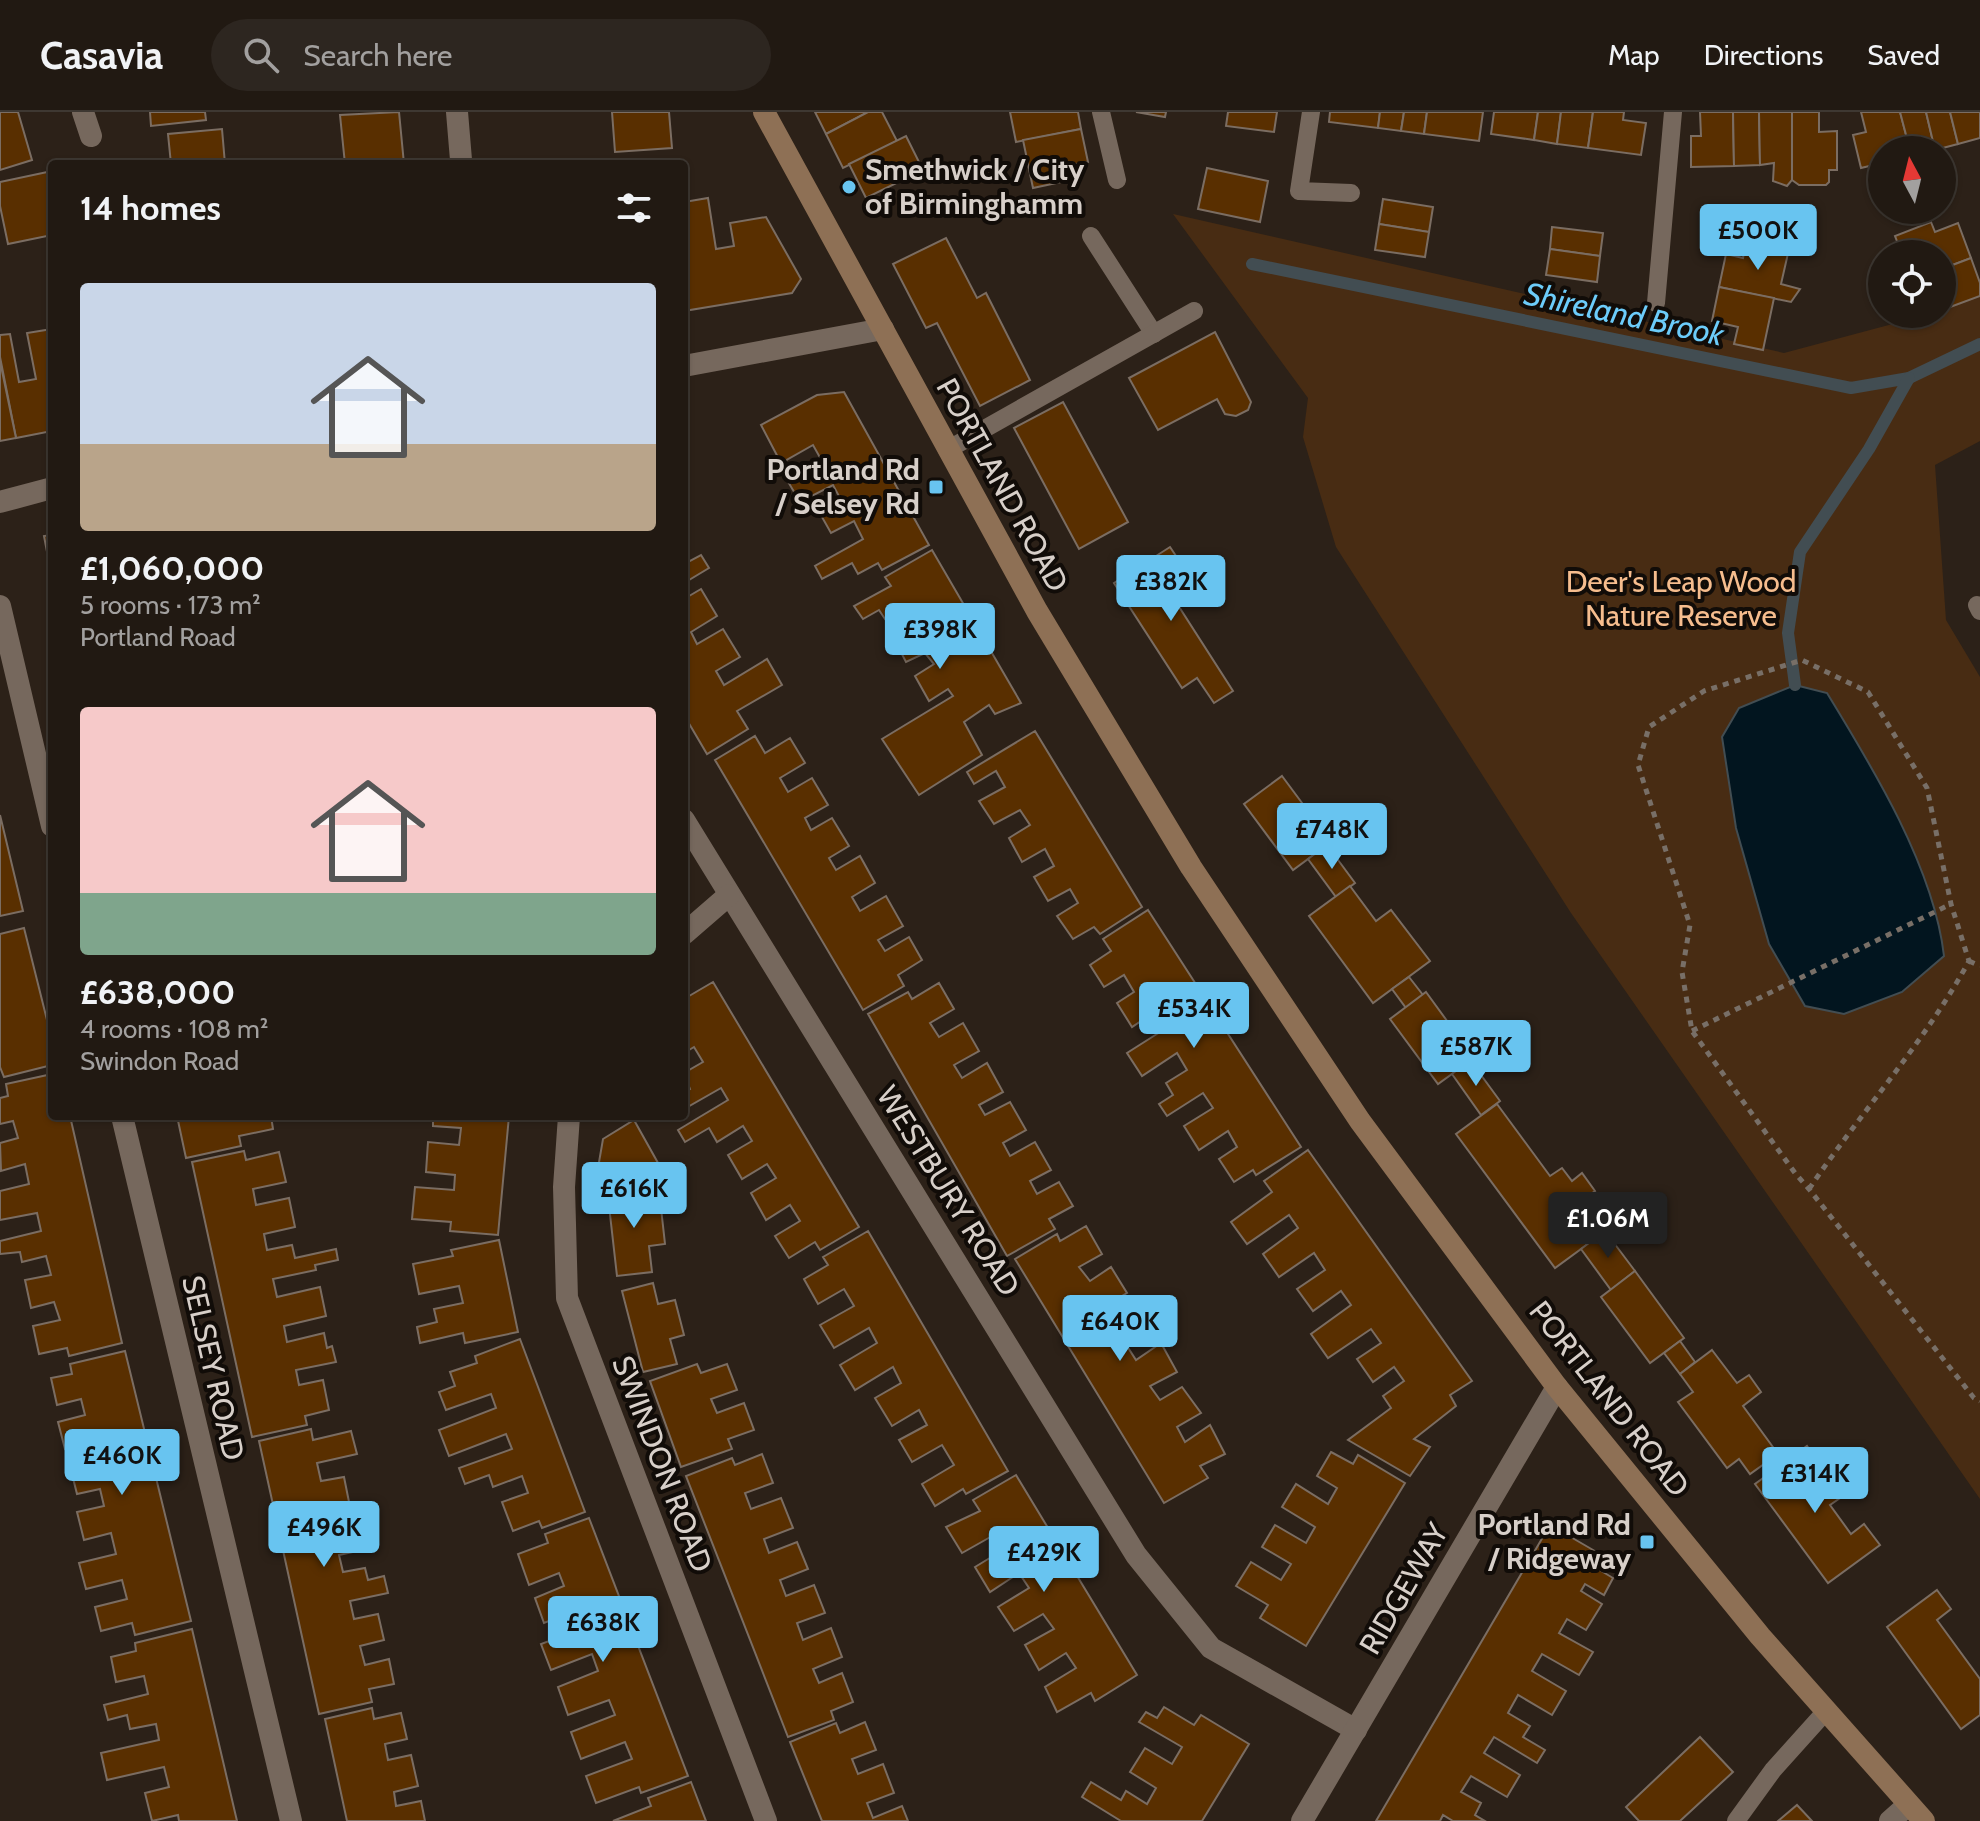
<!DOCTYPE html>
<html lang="en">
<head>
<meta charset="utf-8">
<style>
  :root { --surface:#211912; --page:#2d2620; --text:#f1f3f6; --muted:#a2a09f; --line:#3e3832; --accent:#68c4f0 }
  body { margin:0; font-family:Cabin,sans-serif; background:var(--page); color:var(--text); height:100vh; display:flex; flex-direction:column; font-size:30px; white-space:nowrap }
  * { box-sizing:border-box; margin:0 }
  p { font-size:26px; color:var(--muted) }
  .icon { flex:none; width:44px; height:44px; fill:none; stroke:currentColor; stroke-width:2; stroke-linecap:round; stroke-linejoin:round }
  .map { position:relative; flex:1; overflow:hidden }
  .panel { position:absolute; left:48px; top:48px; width:640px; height:960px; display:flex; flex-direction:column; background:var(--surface); border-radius:8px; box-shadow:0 2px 6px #0004,0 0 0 2px var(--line) }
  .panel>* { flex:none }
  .needle { width:52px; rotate:353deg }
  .controls { position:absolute; left:1868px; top:24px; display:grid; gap:16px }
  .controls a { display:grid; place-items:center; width:88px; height:88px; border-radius:50%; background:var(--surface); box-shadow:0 2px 6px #0004,0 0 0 2px var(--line); font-size:40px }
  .price { position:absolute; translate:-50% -68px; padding:0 18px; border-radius:8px; background:var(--accent); color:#111; font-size:26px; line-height:52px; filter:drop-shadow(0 2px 4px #0008) }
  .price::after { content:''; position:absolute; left:50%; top:48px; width:24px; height:18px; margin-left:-12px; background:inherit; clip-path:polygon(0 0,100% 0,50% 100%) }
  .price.current { background:#222; color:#fff }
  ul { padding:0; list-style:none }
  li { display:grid; align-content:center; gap:16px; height:424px; padding:0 32px }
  li span { display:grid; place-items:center; height:248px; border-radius:8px; color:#555 }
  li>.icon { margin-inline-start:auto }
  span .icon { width:144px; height:144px; fill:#fffc; stroke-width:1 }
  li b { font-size:34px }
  h2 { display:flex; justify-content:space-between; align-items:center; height:96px; padding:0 32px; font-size:34px }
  header { display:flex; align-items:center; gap:48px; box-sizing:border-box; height:112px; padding:0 40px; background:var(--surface); border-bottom:2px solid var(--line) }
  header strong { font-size:38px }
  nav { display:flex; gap:44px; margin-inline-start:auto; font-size:28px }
  .search { width:560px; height:72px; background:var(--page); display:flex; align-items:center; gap:20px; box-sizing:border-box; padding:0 28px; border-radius:44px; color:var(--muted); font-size:30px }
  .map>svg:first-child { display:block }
</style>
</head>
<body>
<header>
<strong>Casavia</strong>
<div class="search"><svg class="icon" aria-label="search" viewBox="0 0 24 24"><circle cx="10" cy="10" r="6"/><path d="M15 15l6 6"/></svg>Search here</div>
<nav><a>Map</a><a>Directions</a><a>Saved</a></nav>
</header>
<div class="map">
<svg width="1980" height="1709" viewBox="0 0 1980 1709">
  <rect width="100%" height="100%" fill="#2c2118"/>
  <!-- green -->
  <path fill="#482c13" d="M1173 102 1784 241 1930 202H1942V198L1980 184V329L1935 353 1946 508 1980 565V1387L1571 801 1336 435 1303 325 1308 286Z"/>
  <!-- water -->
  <path fill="#02151f" stroke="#424d52" stroke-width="2" d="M1795 573 1827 581C1873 656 1934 756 1944 844L1902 880 1844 902 1805 894 1769 832 1736 716 1722 625 1739 596Z"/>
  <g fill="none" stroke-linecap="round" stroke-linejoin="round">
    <!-- stream -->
    <g stroke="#424d52" stroke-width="12">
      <path d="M1252 152 1851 276 1909 266 1980 232"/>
      <path d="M1795 573 1788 521 1800 440 1869 337 1909 266"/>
    </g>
  </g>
  <!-- building -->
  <g fill="#592f00" stroke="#7b6d62" stroke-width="2">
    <path d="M0 0H18L32 48 0 58Z"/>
    <path d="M150 0H205L206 8 151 14Z"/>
    <path d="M399 0 404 52H345L340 3Z"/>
    <path d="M612 0H669L672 36 615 40Z"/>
    <path d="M815 0H868L826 22Z"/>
    <path d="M868 0H882L897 29 843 56 826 22Z"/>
    <path d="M1010 0H1078L1081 17 1016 30Z"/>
    <path d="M1136 0H1166L1165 5Z"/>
    <path d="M1228 0H1277L1274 20 1226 14Z"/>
    <path d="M1330 0H1380L1378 16 1329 10Z"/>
    <path d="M1380 0H1404L1401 19 1378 16Z"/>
    <path d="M1404 0H1427L1424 22 1401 19Z"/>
    <path d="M1427 0H1483L1479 29 1424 22Z"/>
    <path d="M1494 0H1538L1534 28 1491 22Z"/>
    <path d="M1538 0H1561L1557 32 1534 28Z"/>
    <path d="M1561 0H1593L1588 36 1557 32Z"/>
    <path d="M1593 0H1624L1623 8 1646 11 1641 43 1588 36Z"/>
    <path d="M1700 0H1733L1734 54 1691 55V24H1701Z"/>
    <path d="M1733 0H1759L1760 53 1734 54Z"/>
    <path d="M1759 0H1792V68L1787 74 1773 69 1774 51 1760 53Z"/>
    <path d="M1792 0H1819V20L1837 19V58H1829V70L1826 73H1799L1792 68Z"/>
    <path d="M1861 0H1900L1910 38H1882V51L1861 56 1853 23 1866 20Z"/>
    <path d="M1900 0H1926L1935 38H1910Z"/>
    <path d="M1926 0H1950L1958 32 1935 38Z"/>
    <path d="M1950 0H1980V26L1958 32Z"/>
    <path d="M222 17 225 52H171L168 22Z"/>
    <path d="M1081 17 1088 50 1064 54 1066 69 1033 76 1023 28Z"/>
    <path d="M906 24 923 58 866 86 849 52Z"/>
    <path d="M1207 56 1268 69 1260 110 1198 97Z"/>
    <path d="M52 59V123L8 132 0 94V70Z"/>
    <path d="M708 86 716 137 734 134 730 111 766 105 801 167 792 181 684 199V143L688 142 684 90Z"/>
    <path d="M1383 87 1433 95 1429 120 1379 112Z"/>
    <path d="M1931 110 1935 120 1958 111 1971 146 1942 157V142H1902L1895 124Z"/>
    <path d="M1379 112 1429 120 1425 145 1375 138Z"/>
    <path d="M1552 115 1603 121 1600 144 1550 137Z"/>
    <path d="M946 126 977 186 986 181 1030 268 980 294 937 211 926 216 893 152Z"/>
    <path d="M1747 128 1789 137 1781 172 1800 177 1791 190 1719 175 1726 142 1743 146Z"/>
    <path d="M1550 137 1600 144 1597 170 1546 163Z"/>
    <path d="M1971 146 1980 171V184L1942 198V157Z"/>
    <path d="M1719 175 1774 186 1763 238 1734 232 1738 215 1712 209Z"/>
    <path d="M52 217V319L16 326 0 245V223L10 222 19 270 36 267 27 221Z"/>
    <path d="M1215 220 1251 290 1248 298 1236 304 1225 302 1217 287 1158 318 1129 266Z"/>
    <path d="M0 249 16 326 0 329Z"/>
    <path d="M844 280 929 433 882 458 878 451 858 462 852 451 822 467 815 454 863 427 854 409 831 421 818 398 840 386 833 373 800 390 787 368 822 349 813 333 781 351 761 313 817 283Z"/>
    <path d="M1063 290 1128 410 1079 437 1014 316Z"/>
    <path d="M52 423V466L44 424Z"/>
    <path d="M1170 435 1184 456 1172 464 1185 485 1176 490 1233 579 1214 591 1197 566 1182 576 1114 471Z"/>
    <path d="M932 438 1021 591 995 602 989 593 964 610 982 643 919 683 882 627 953 584 948 577 929 589 915 564 934 552 925 541 906 550 892 523 912 513 903 498 885 507 879 498 863 507 854 494 891 474 885 465Z"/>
    <path d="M701 443 709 456 684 471V452Z"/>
    <path d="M701 477 717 504 691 520 697 532 723 517 740 545 716 559 724 573 767 547 782 573 737 599 748 617 707 642 684 603V487Z"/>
    <path d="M1035 619 1142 795 1100 822 1094 815 1073 827 1057 804 1078 791 1070 777 1048 789 1034 765 1054 754 1045 737 1022 750 1009 726 1030 713 1020 698 994 712 979 689 1005 675 996 659 974 672 967 660Z"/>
    <path d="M755 624 765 641 790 626 805 651 780 666 788 680 812 666 828 693 805 706 811 718 832 706 849 734 829 746 836 758 860 744 875 771 852 785 860 799 886 784 903 814 878 828 885 839 909 825 922 848 898 863 904 874 863 898 715 648Z"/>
    <path d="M1282 664 1331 730 1293 758 1244 692Z"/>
    <path d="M0 703 23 799 0 804Z"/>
    <path d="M1327 733 1355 771 1336 785 1308 747Z"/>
    <path d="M1350 774 1376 809 1391 798 1430 849 1373 891 1309 804Z"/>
    <path d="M1148 798 1301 1035 1256 1063 1253 1058 1234 1070 1219 1047 1237 1035 1228 1019 1199 1038 1184 1014 1213 996 1203 981 1167 1004 1159 992 1173 983 1166 971 1187 958 1177 941 1142 964 1127 941 1160 920 1150 903 1132 915 1117 891 1134 880 1124 863 1104 875 1090 853 1111 839 1103 827Z"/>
    <path d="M24 816 52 928V953L4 965 0 955V822Z"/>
    <path d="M1409 865 1423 883 1406 896 1392 877Z"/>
    <path d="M713 870 859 1115 820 1138 815 1130 789 1146 775 1124 800 1109 790 1093 766 1108 751 1081 776 1066 767 1052 742 1067 728 1043 752 1029 743 1014 717 1030 709 1016 685 1030 678 1018 728 988 721 976 684 997V981L690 977 684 961 703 950 694 935 684 941V887Z"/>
    <path d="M939 871 954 897 930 911 939 925 963 911 979 939 954 953 962 966 987 951 1003 980 979 993 985 1003 1010 990 1026 1018 1003 1031 1010 1044 1035 1030 1051 1058 1030 1069 1037 1082 1059 1070 1073 1094 1049 1107 1055 1117 1007 1144 868 902 908 880 912 887Z"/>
    <path d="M1426 880 1474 946 1438 972 1390 907Z"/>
    <path d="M1470 948 1500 989 1481 1003 1452 962Z"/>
    <path d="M52 962V1004H70L122 1231 69 1244 67 1236 39 1242 33 1214 60 1208 54 1190 31 1196 25 1168 51 1163 46 1144 22 1150 20 1140 0 1142V1129L41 1119 37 1101 0 1108V1079L29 1072 25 1052 1 1059 0 1031 18 1026 13 1009 0 1012V986L8 984 6 972Z"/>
    <path d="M1497 992 1550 1064 1562 1056 1572 1069 1582 1061 1595 1079 1573 1095 1596 1126 1555 1156 1456 1022Z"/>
    <path d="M177 1004H271L273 1017 239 1024 241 1034 186 1046Z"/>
    <path d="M433 1004H509L498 1123 450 1119 451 1110 412 1107 415 1075 454 1078 455 1063 426 1060 428 1030 459 1033 461 1016 433 1014Z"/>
    <path d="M634 1008 658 1051 598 1056 603 1027Z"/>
    <path d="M1308 1038 1472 1269 1450 1283 1456 1294 1414 1327 1430 1335 1410 1364 1348 1328 1391 1296 1383 1284 1404 1269 1394 1255 1373 1270 1357 1247 1381 1231 1371 1217 1328 1246 1311 1222 1351 1193 1341 1179 1313 1199 1297 1177 1325 1158 1314 1141 1279 1165 1263 1142 1298 1116 1289 1103 1247 1132 1231 1110 1272 1080 1264 1069Z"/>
    <path d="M244 1039 246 1048 279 1040 286 1070 253 1077 256 1093 289 1086 295 1115 264 1122 267 1138 292 1133 295 1146 336 1137 338 1148 315 1153 316 1158 273 1167 277 1185 320 1175 326 1204 284 1214 287 1230 324 1221 327 1236 332 1234 336 1250 296 1258 299 1273 323 1268 329 1298 305 1304 307 1313 252 1325 192 1050Z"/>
    <path d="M642 1072 645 1098 661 1096 665 1132 649 1134 652 1160 617 1164 607 1076Z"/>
    <path d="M1086 1114 1102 1142 1079 1155 1090 1169 1111 1155 1127 1181 1101 1196 1110 1209 1135 1195 1151 1220 1127 1234 1136 1248 1161 1231 1177 1260 1150 1274 1160 1288 1182 1275 1201 1301 1177 1315 1185 1330 1210 1313 1225 1342 1200 1354 1208 1366 1164 1391 1015 1147 1057 1122 1060 1129Z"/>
    <path d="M868 1119 1008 1359 966 1382 963 1377 935 1394 922 1372 954 1353 942 1333 912 1350 899 1328 927 1313 919 1298 892 1314 875 1286 901 1271 893 1255 855 1278 840 1253 877 1231 869 1216 834 1236 820 1213 854 1194 844 1177 818 1192 804 1167 828 1153 823 1145Z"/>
    <path d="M1605 1119 1635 1159 1611 1178 1581 1137Z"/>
    <path d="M499 1128 518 1220 465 1231 463 1221 420 1231 417 1215 437 1210 434 1197 463 1191 459 1174 419 1182 413 1152 453 1144 451 1138Z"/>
    <path d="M1635 1159 1684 1226 1650 1251 1601 1185Z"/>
    <path d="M653 1171 658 1192 675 1188 684 1223 670 1227 677 1252 643 1260 622 1179Z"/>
    <path d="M520 1227 585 1400 542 1416 539 1409 513 1419 502 1390 528 1381 522 1364 493 1375 489 1363 465 1372 459 1356 512 1337 506 1322 449 1344 439 1318 496 1296 491 1282 446 1298 439 1280 455 1274 450 1260 477 1251 475 1244Z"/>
    <path d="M1680 1229 1695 1250 1680 1262 1664 1241Z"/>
    <path d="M1712 1238 1737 1271 1749 1263 1761 1280 1743 1294 1778 1342 1750 1362 1739 1347 1727 1356 1678 1290 1693 1280 1680 1262Z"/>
    <path d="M125 1239 191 1509 135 1523 132 1511 101 1519 95 1495 127 1487 122 1468 86 1477 79 1451 116 1442 111 1421 84 1428 77 1400 104 1394 100 1377 77 1382 70 1354 95 1349 90 1331 65 1337 58 1310 85 1303 81 1287 57 1293 51 1266 72 1262 70 1252Z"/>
    <path d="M697 1252 701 1261 727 1252 737 1278 711 1287 717 1301 744 1291 754 1318 728 1327 732 1337 681 1355 650 1269Z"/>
    <path d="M311 1317 313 1328 351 1319 357 1342 317 1351 321 1369 344 1365 350 1395 330 1399 334 1416 356 1410 362 1438 339 1443 343 1460 365 1456 368 1468 384 1464 388 1481 350 1489 354 1507 378 1502 384 1528 360 1534 365 1553 389 1547 394 1572 369 1577 372 1590 319 1602 259 1329Z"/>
    <path d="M1807 1334 1843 1384 1830 1393 1851 1422 1864 1412 1880 1433 1828 1471 1755 1372Z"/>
    <path d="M1331 1340 1353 1352 1358 1343 1405 1371 1306 1534 1260 1506 1268 1493 1236 1474 1251 1450 1281 1468 1291 1452 1262 1435 1275 1413 1306 1431 1315 1415 1282 1395 1296 1372 1328 1392 1337 1376 1317 1364Z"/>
    <path d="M762 1342 773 1371 745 1381 751 1397 781 1386 793 1416 764 1427 769 1441 797 1430 808 1457 780 1468 786 1484 814 1473 825 1501 797 1511 803 1528 831 1516 842 1545 813 1557 819 1571 842 1561 853 1590 831 1599 834 1608 788 1625 686 1364 732 1346 735 1353Z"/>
    <path d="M1016 1363 1137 1563 1095 1589 1091 1581 1057 1600 1045 1575 1076 1556 1066 1541 1039 1558 1025 1533 1054 1517 1043 1502 1014 1519 998 1495 1029 1476 1019 1461 990 1480 975 1455 1003 1438 994 1423 962 1441 946 1415 980 1399 973 1388Z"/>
    <path d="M589 1406 688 1664 641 1681 639 1675 596 1691 586 1664 632 1647 625 1630 581 1647 571 1620 615 1603 609 1588 568 1603 558 1575 598 1559 592 1542 551 1558 541 1532 581 1517 574 1499 544 1511 535 1486 564 1474 559 1461 529 1473 518 1442 548 1431 545 1422Z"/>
    <path d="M1550 1413 1600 1442 1593 1454 1613 1466 1604 1483 1585 1472 1581 1479 1602 1492 1586 1518 1567 1507 1559 1521 1593 1540 1579 1563 1542 1542 1532 1559 1566 1579 1552 1603 1518 1583 1508 1601 1530 1614 1523 1625 1545 1638 1537 1651 1494 1625 1484 1641 1520 1663 1507 1685 1471 1664 1461 1680 1481 1691 1475 1703 1485 1709H1453L1443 1703 1440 1709H1376Z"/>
    <path d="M1937 1478 1951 1497 1937 1508 1980 1567V1603L1961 1617 1887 1515Z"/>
    <path d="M192 1517 237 1709H179L178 1703 152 1709 145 1681 169 1675 164 1655 107 1668 101 1641 159 1628 156 1612 130 1617 127 1603 108 1608 104 1593 148 1582 144 1564 116 1570 111 1545 136 1539 135 1531Z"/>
    <path d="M1164 1595 1194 1613 1201 1603 1249 1632 1202 1709H1121L1082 1685 1091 1670 1121 1688 1126 1679 1147 1692 1156 1676 1130 1660 1145 1636 1172 1652 1182 1635 1139 1610 1146 1600 1157 1606Z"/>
    <path d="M372 1596 374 1607 401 1601 407 1627 385 1632 388 1648 411 1643 418 1674 394 1680 396 1694 421 1689 425 1709H347L325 1607Z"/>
    <path d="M865 1610 876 1638 852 1647 858 1662 883 1652 894 1681 867 1691 873 1706 902 1694 908 1709H822L790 1630 836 1611 840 1621Z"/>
    <path d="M1700 1625 1733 1660 1680 1709H1639L1626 1695Z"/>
    <path d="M691 1670 706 1709H613L651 1694 648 1686Z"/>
    <path d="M1797 1693 1812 1709H1778Z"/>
  </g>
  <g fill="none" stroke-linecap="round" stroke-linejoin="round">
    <!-- path -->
    <g stroke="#786f67" stroke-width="5" stroke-dasharray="6 6" stroke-linecap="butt">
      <path d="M1969 849 1980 854"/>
      <path d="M1692 919 1951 792"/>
      <path d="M1809 1077C1861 1000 1925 930 1969 849L1951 792 1927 676 1868 580 1802 548 1704 579 1649 615 1638 653 1690 813 1682 860 1692 919 1795 1061 1809 1077 1974 1286 1980 1289"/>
    </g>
    <!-- service -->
    <g stroke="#76685d" stroke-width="18">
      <path d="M1101 0 1117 68"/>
      <path d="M1311 0 1299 79 1351 81"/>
      <path d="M1091 124 1154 222"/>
      <path d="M1656 191 1673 0"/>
      <path d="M947 338 1194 199"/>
      <path d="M1977 493 1980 499"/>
      <path d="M1736 1709 1773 1658 1826 1599"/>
    </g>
    <!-- minor -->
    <g stroke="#76685d" stroke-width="22">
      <path d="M83 0 91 24"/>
      <path d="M457 0 461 48"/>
      <path d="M684 254 883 217"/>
      <path d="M0 390 52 376"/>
      <path d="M0 494 52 714"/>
      <path d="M684 708 1136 1443 1211 1536 1356 1618"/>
      <path d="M684 822 729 783"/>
      <path d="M122 1004 291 1709"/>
      <path d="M569 1004 564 1075 567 1186 766 1709"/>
      <path d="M1302 1709 1557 1275"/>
      <path d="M1890 1709 1908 1693"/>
    </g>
    <!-- secondary -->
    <path stroke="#8e7055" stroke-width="22" d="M764 0 1037 499 1191 755 1360 1009 1557 1275 1760 1524 1924 1709"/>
  </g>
  <!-- markers -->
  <g fill="#68c4f0" stroke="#110c08" stroke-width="3">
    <circle cx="849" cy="75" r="8"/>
    <rect x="928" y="367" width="16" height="16" rx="4"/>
    <rect x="1639" y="1422" width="16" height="16" rx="4"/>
  </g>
  <g text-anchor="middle" stroke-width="8" stroke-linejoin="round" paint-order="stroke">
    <!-- poi labels -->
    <g font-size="30" font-weight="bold" fill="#d7cfc9" stroke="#110c08" text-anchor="end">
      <text x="865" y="68" text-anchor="start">Smethwick / City<tspan x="865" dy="34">of Birminghamm</tspan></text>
      <text x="920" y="368">Portland Rd<tspan x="920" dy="34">/ Selsey Rd</tspan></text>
      <text x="1631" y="1423">Portland Rd<tspan x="1631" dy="34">/ Ridgeway</tspan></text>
    </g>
    <!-- street labels -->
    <g font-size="30" fill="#d7cfc9" stroke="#110c08">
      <text transform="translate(1002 373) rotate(61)" y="10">PORTLAND ROAD</text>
      <text transform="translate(948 1079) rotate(58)" y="10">WESTBURY ROAD</text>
      <text transform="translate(213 1256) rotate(77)" y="10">SELSEY ROAD</text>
      <text transform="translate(1609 1287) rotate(52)" y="10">PORTLAND ROAD</text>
      <text transform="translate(662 1352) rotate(69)" y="10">SWINDON ROAD</text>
      <text transform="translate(1404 1477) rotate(-60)" y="10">RIDGEWAY</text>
    </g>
    <!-- park labels -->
    <g font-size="30" fill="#f6bd8e" stroke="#110c08">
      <text x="1681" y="480">Deer's Leap Wood<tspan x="1681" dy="34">Nature Reserve</tspan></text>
    </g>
    <!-- water labels -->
    <g font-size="32" font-style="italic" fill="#6cccfa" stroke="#110c08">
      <text transform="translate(1624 202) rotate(12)" y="11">Shireland Brook</text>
    </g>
  </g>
</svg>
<div class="controls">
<a><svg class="needle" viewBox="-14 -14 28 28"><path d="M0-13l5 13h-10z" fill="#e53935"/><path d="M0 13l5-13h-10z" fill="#a2a09f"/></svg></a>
<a><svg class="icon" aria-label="locate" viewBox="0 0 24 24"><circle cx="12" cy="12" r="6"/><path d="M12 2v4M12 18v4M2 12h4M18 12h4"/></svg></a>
</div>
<b class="price" style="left:1758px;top:160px">£500K</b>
<b class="price" style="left:1171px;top:511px">£382K</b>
<b class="price" style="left:940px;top:559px">£398K</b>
<b class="price" style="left:1332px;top:759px">£748K</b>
<b class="price" style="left:1194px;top:938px">£534K</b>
<b class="price" style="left:1476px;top:976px">£587K</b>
<b class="price" style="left:634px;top:1118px">£616K</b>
<b class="price current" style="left:1608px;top:1148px">£1.06M</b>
<b class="price" style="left:1120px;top:1251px">£640K</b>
<b class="price" style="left:122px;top:1385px">£460K</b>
<b class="price" style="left:1815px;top:1403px">£314K</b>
<b class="price" style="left:324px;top:1457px">£496K</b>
<b class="price" style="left:1044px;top:1482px">£429K</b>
<b class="price" style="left:603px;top:1552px">£638K</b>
<section class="panel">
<h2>14 homes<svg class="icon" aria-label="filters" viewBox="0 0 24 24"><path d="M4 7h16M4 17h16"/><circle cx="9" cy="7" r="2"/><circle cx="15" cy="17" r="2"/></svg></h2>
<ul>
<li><span style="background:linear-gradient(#c9d6e8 65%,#b9a48a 0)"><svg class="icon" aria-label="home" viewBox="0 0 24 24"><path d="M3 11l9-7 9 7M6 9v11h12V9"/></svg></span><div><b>£1,060,000</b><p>5 rooms · 173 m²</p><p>Portland Road</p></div></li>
<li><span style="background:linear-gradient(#f6c9c9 75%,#7fa58c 0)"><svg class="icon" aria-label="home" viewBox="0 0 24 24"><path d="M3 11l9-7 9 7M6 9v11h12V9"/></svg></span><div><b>£638,000</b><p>4 rooms · 108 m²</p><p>Swindon Road</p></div></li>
</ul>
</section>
</div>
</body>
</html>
